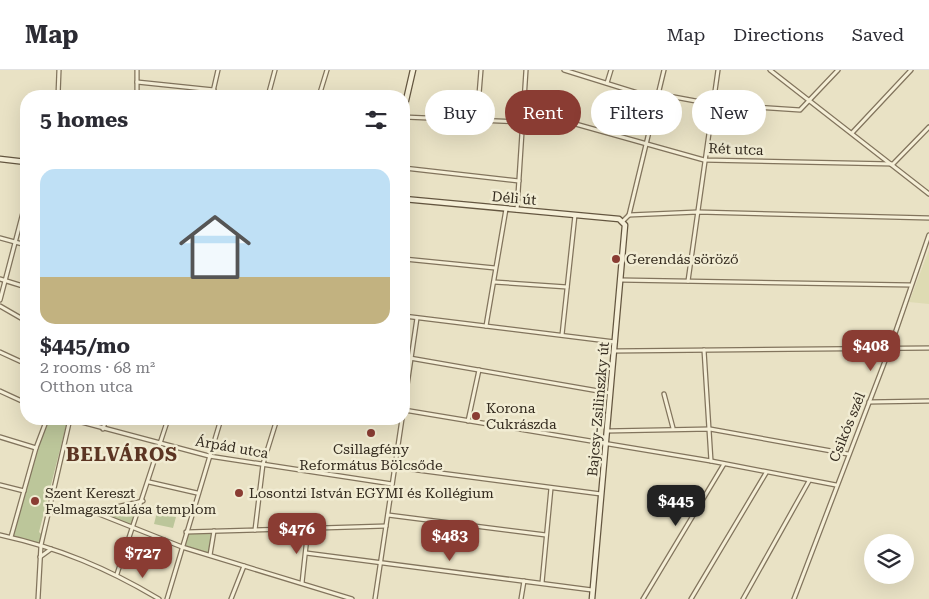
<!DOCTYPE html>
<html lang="en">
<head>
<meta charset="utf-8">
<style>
  :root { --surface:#fff; --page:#f2f2f3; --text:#2b2b33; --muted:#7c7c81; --line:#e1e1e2; --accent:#8a3c33 }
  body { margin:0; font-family:"Roboto Serif",serif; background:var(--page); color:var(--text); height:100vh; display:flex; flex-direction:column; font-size:19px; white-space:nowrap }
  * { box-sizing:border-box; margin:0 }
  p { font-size:16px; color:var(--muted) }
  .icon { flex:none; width:28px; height:28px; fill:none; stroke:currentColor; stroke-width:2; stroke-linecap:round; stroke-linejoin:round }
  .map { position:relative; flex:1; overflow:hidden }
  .sheet { position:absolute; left:20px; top:20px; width:390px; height:335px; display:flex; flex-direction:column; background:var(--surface); border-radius:20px; box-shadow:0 5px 20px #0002 }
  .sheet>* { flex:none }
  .banner { position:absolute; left:425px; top:20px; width:429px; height:45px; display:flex; gap:10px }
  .tools { position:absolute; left:864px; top:464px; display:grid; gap:10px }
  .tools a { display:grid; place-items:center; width:50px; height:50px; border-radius:50%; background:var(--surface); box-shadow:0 5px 20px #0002; font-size:25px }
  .price { position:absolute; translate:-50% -42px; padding:0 11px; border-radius:10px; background:var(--accent); color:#fff; font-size:16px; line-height:32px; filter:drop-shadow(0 1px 2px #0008) }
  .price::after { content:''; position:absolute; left:50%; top:30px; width:15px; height:11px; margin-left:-8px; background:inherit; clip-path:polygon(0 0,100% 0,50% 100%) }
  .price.current { background:#222; color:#fff }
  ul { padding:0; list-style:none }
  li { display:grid; align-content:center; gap:10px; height:265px; padding:0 20px }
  li span { display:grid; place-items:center; height:155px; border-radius:15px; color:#555 }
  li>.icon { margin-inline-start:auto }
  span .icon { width:90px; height:90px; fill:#fffc; stroke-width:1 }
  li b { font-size:21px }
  h2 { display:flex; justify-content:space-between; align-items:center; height:60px; padding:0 20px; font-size:21px }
  .pill { padding:0 18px; border-radius:22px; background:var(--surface); box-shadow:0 5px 20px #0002; font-size:18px; line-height:45px }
  .pill.current { background:var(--accent); color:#fff }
  header { display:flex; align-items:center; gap:30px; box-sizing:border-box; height:70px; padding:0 25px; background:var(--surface); border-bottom:1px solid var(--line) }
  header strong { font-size:24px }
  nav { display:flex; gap:28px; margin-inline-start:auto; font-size:18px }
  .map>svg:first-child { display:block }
</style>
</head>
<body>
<header>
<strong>Map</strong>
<nav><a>Map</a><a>Directions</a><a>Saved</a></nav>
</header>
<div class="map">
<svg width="929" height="529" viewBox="0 0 929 529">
  <rect width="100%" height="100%" fill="#e9e2c5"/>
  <!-- farmland -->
  <path fill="#dedbb3" d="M929 180V234L909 232Z"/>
  <!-- green -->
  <g fill="#bcc69a">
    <path d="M47 349H70L68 358 66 356 39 462 43 466 41 475 11 467 36 378Z"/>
    <path d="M141 432 133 457 97 443Z"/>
    <path d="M157 442 176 447 173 458 154 454Z"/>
    <path d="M214 461 210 485 182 477 186 462Z"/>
  </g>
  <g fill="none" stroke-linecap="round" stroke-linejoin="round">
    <!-- street casing -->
    <g stroke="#82745d" stroke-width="5.5">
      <g id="street">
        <path d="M137 0V26"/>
        <path d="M564 0 657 29"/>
        <path d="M770 0 929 124"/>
        <path d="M137 12 214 20"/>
        <path d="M607 13 611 0"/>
        <path d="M658 24 712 34 800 40 838 0"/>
        <path d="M58 26 59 0"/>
        <path d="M212 26 218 0"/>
        <path d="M268 26 275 0"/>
        <path d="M319 26 327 0"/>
        <path d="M524 46H547L704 90 893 94 929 57"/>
        <path d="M404 47 523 52"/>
        <path d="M477 49 481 0"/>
        <path d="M852 63 911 0"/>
        <path d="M404 98 519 111"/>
        <path d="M517 140 526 0"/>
        <path d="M629 145 664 0"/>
        <path d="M622 152 629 145 698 142 929 148"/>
        <path d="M0 168 26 175"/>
        <path d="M404 189 495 198"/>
        <path d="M0 209 26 217"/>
        <path d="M621 210 910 215"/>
        <path d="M688 211 718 0"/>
        <path d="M494 212 567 217"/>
        <path d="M0 230 26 131"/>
        <path d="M0 236 26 251"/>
        <path d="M404 246 615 272"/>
        <path d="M486 256 506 139"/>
        <path d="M562 265 575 145"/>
        <path d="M704 280 711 391"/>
        <path d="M614 281 929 278"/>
        <path d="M0 282 26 294"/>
        <path d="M404 287 610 323"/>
        <path d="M0 321 26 333"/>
        <path d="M664 324 673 358"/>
        <path d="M869 332 929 331"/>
        <path d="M404 336 417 248"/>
        <path d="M404 340 711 391 836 415"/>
        <path d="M468 351 479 300"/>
        <path d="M103 359 106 349"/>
        <path d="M607 361 710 359 848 384"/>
        <path d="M0 367 36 378"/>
        <path d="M394 397 601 424"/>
        <path d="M149 412 197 423"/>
        <path d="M0 415 24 421"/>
        <path d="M48 442H94L143 431"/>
        <path d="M94 442 182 477 352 529"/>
        <path d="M388 445 546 465"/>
        <path d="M255 460 263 394 277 349"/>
        <path d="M186 462 386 456"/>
        <path d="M0 465C59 478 107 498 159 529"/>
        <path d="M11 467 36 378 47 349"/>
        <path d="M306 483 592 520"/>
        <path d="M210 485 214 461"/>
        <path d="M40 487 51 479"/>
        <path d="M117 504 168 349"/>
        <path d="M302 513 308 458"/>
        <path d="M542 513 551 418"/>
        <path d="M38 529 41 475 70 349 209 386 392 414"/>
        <path d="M167 529 221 349"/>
        <path d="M231 529 244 496"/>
        <path d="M375 529 402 349"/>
        <path d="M521 529 524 511"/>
        <path d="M643 529 724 394"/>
        <path d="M691 529 766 403"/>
        <path d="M743 529 809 411"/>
        <path d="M794 529 890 278 929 165"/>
      </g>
    </g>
    <!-- secondary casing -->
    <g stroke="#645640" stroke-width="7">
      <g id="secondary">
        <path d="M404 39 413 0"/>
        <path d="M0 89 26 92"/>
        <path d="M404 129 619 149 625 155 592 529"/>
      </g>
    </g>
    <!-- street -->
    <use href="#street" stroke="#f5efd7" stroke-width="3"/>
    <!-- secondary -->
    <use href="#secondary" stroke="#f5efd7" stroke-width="4.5"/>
  </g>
  <!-- markers -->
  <g fill="#8a3c33" stroke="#f1ecd3" stroke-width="2">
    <circle cx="616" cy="189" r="5"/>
    <circle cx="476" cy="346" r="5"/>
    <circle cx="371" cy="363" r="5"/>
    <circle cx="239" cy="423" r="5"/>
    <circle cx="35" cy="431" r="5"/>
  </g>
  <g text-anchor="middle" stroke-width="5" stroke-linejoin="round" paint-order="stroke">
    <!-- street labels -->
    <g font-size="14" fill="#342b1f" stroke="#f1ecd3">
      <text transform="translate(736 79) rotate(2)" y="5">Rét utca</text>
      <text transform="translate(514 128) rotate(5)" y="5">Déli út</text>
      <text transform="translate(598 339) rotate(-85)" y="5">Bajcsy-Zsilinszky út</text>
      <text transform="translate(847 357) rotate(-68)" y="5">Csikós szél</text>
      <text transform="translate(232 377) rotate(10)" y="5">Árpád utca</text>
    </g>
    <!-- poi labels -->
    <g font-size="14" fill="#342b1f" stroke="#f1ecd3" text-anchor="start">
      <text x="626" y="194">Gerendás söröző</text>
      <text x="486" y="343">Korona<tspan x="486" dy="16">Cukrászda</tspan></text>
      <text x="371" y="384" text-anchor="middle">Csillagfény<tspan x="371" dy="16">Református Bölcsőde</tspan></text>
      <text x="45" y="428">Szent Kereszt<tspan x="45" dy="16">Felmagasztalása templom</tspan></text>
      <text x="249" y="428">Losontzi István EGYMI és Kollégium</text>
    </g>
    <!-- district labels -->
    <g font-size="19" font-weight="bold" letter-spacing="1" fill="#5c3523" stroke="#f1ecd3">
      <text x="122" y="391">BELVÁROS</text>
    </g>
  </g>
</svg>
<div class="tools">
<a><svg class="icon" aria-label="layers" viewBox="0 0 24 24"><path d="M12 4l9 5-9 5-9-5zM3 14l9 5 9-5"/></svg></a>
</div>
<b class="price" style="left:871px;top:302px">$408</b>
<b class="price current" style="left:676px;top:457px">$445</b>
<b class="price" style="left:297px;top:485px">$476</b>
<b class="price" style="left:450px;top:492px">$483</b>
<b class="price" style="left:143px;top:509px">$727</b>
<div class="banner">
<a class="pill">Buy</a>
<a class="pill current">Rent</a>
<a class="pill">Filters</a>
<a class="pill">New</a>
</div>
<section class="sheet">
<h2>5 homes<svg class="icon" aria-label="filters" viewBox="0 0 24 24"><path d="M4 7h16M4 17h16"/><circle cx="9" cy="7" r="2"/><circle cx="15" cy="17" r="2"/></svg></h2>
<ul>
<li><span style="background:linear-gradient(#bfe0f5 70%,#c2b280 0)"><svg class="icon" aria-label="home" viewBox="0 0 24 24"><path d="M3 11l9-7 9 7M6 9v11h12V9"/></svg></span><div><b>$445/mo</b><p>2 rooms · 68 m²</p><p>Otthon utca</p></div></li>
</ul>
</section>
</div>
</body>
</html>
